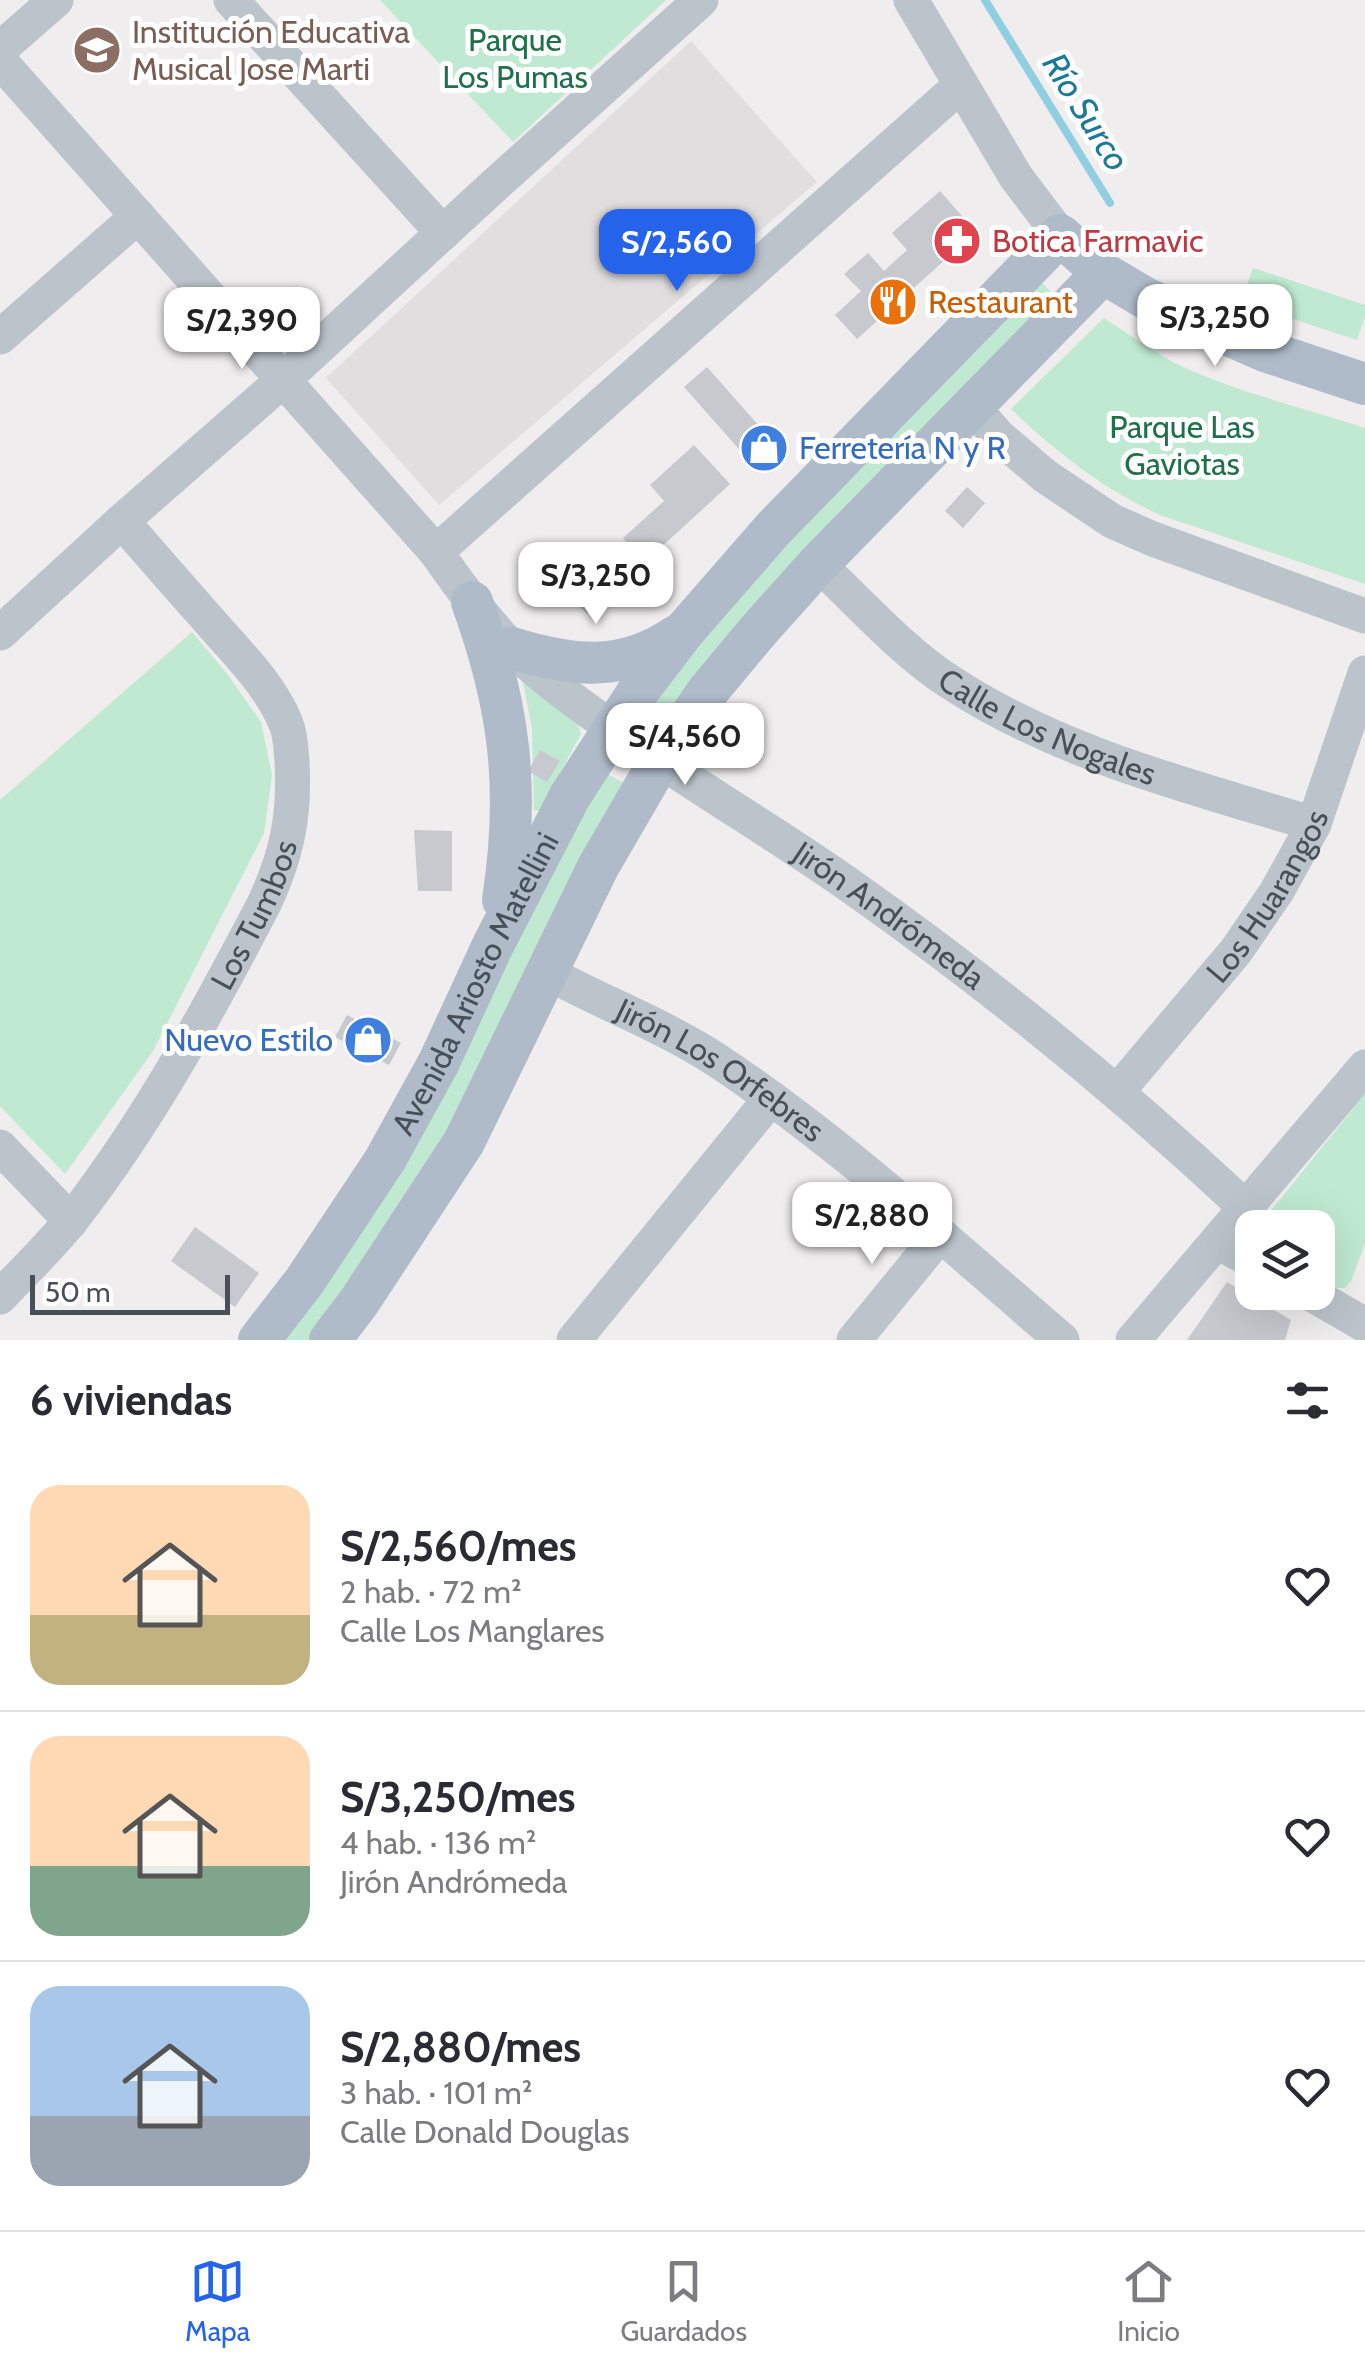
<!DOCTYPE html>
<html lang="es">
<head>
<meta charset="utf-8">
<style>
  :root { --surface:#fff; --page:#f2f2f3; --text:#2b2b33; --muted:#7c7c81; --line:#e1e1e2; --accent:#2563eb }
  body { margin:0; font-family:Cabin,sans-serif; background:var(--page); color:var(--text); height:100vh; display:flex; flex-direction:column; font-size:38px; white-space:nowrap }
  * { box-sizing:border-box; margin:0 }
  p { font-size:32px; color:var(--muted) }
  .icon { flex:none; width:55px; height:55px; fill:none; stroke:currentColor; stroke-width:2; stroke-linecap:round; stroke-linejoin:round }
  .map { position:relative; height:1340px; overflow:hidden }
  .panel { display:flex; flex-direction:column; background:var(--surface); flex:1 }
  .panel>* { flex:none }
  .controls { position:absolute; left:1235px; top:1210px; display:grid; gap:20px }
  .controls a { display:grid; place-items:center; width:100px; height:100px; border-radius:20px; background:var(--surface); box-shadow:0 10px 40px #0002; font-size:50px }
  .scale { position:absolute; left:30px; bottom:25px; width:200px; box-sizing:border-box; padding-left:10px; border:5px solid #474f58; border-top:0; font-size:28px; line-height:35px; white-space:nowrap; color:#474f58; -webkit-text-stroke:8px #fff; paint-order:stroke }
  .price { position:absolute; translate:-50% -85px; padding:0 22px; border-radius:20px; background:#fff; color:#222; font-size:32px; line-height:65px; filter:drop-shadow(0 2px 5px #0008) }
  .price::after { content:''; position:absolute; left:50%; top:60px; width:30px; height:22px; margin-left:-15px; background:inherit; clip-path:polygon(0 0,100% 0,50% 100%) }
  .price.selected { background:var(--accent); color:#fff }
  ul { padding:0; list-style:none }
  li { display:flex; align-items:center; gap:30px; height:250px; padding:0 30px }
  li+li { border-top:2px solid var(--line) }
  li span { display:grid; place-items:center; flex:none; width:280px; height:200px; border-radius:30px; color:#555 }
  li>.icon { margin-inline-start:auto }
  span .icon { width:120px; height:120px; fill:#fffc; stroke-width:1 }
  li b { font-size:42px }
  h2 { display:flex; justify-content:space-between; align-items:center; height:120px; padding:0 30px; font-size:42px }
  .tabs { display:flex; justify-content:space-around; align-items:center; height:140px; border-top:2px solid var(--line); background:var(--surface); font-size:28px; color:var(--muted) }
  .tabs a { display:grid; justify-items:center; gap:5px }
  .tabs .selected { color:var(--accent) }
  .map>svg:first-child { display:block }
</style>
</head>
<body>
<div class="map">
<svg width="1365" height="1340" viewBox="0 0 1365 1340">
  <rect width="100%" height="100%" fill="#efeded"/>
  <!-- education -->
  <path fill="#e0dede" d="M691 41 817 182 439 505 326 378Z"/>
  <!-- green -->
  <g fill="#bfe9d0">
    <path d="M380 0H666L513 142Z"/>
    <path d="M1253 268 1365 305V317L1357 340 1241 302Z"/>
    <path d="M1037 278 1058 299 674 717 648 699 686 647Z"/>
    <path d="M1104 318C1133 337 1161 358 1192 371 1248 395 1307 409 1365 428V584L1160 515C1103 489 1056 452 1011 409Z"/>
    <path d="M192 632 228 675 261 722 272 775 264 833 153 1051 65 1174 0 1106V800Z"/>
    <path d="M525 664 579 727 581 734 540 810 537 811 534 810 532 729 520 667Z"/>
    <path d="M600 770 629 786 456 1128 315 1340H275Z"/>
    <path d="M1365 1094V1243L1351 1281 1345 1288H1334L1318 1278V1228H1257Z"/>
  </g>
  <g fill="none" stroke-linecap="round" stroke-linejoin="round">
    <!-- stream -->
    <path stroke="#90cee2" stroke-width="8" d="M985 0 1110 203"/>
  </g>
  <!-- building -->
  <g fill="#c7c9cf">
    <path d="M940 191 976 232 857 339 835 315 861 291 844 274 868 253 884 271 907 250 892 233Z"/>
    <path d="M707 367 776 445 753 465 684 387Z"/>
    <path d="M694 445 730 484 645 562 623 538 664 501 650 485Z"/>
    <path d="M967 487 985 503 963 528 945 511Z"/>
    <path d="M578 557 611 591 587 614 548 573 563 558 569 565Z"/>
    <path d="M540 750 560 761 547 782 528 771Z"/>
    <path d="M414 830 452 831V891H418Z"/>
    <path d="M347 1015 401 1043 389 1065 335 1037Z"/>
    <path d="M195 1227 259 1273 235 1307 171 1261Z"/>
    <path d="M1227 1282 1291 1320 1285 1340H1187Z"/>
  </g>
  <g fill="none" stroke-linecap="round" stroke-linejoin="round">
    <!-- minor -->
    <g stroke="#bcc4cb" stroke-width="35">
      <path d="M231 0 443 233"/>
      <path d="M911 0 1016 177 1060 235"/>
      <path d="M0 49 56 0"/>
      <path id="s1" d="M0 61 436 552C459 585 483 618 511 647 543 679 581 706 618 732 694 786 776 833 852 887 991 985 1122 1092 1246 1208"/>
      <path d="M0 337 138 216"/>
      <path d="M972 406 998 436 1045 476 1112 521 1153 539 1365 616"/>
      <path d="M436 552 961 85"/>
      <path id="s2" d="M818 564C859 602 903 652 950 682 1060 754 1190 786 1314 824"/>
      <path d="M0 633 122 521 283 380 497 183 701 0"/>
      <path id="s3" d="M548 973C603 1003 665 1026 718 1061 841 1143 950 1244 1062 1340"/>
      <path id="s4" d="M1117 1092 1236 951 1277 891 1314 824 1365 673"/>
      <path d="M0 1147 71 1221"/>
      <path d="M1218 1242 1252 1261"/>
      <path d="M1308 1292 1365 1325"/>
      <path id="s5" d="M0 1297C24 1271 51 1246 73 1218 149 1120 207 1013 264 904 287 855 295 816 292 762 291 750 291 736 286 724 271 686 240 656 213 625 183 591 152 556 122 521"/>
      <path d="M574 1340 771 1098"/>
      <path d="M854 1340 940 1235"/>
      <path d="M1133 1340 1365 1067"/>
    </g>
    <!-- major -->
    <g stroke="#afbbc9" stroke-width="42">
      <path d="M472 602C510 706 520 790 503 900"/>
      <path d="M512 648C571 666 622 673 676 636"/>
      <path id="s6" d="M259 1340 304 1282 385 1160 439 1062 493 945 570 796 639 690 685 630 774 528 1060 235 1103 273 1147 299 1265 351 1365 384"/>
      <path d="M330 1340 359 1302 464 1142 598 867 659 762 708 691 758 631 818 564 1103 273"/>
    </g>
  </g>
  <!-- icons -->
  <defs>
    <g id="school-disc" transform="scale(2.5)"><circle r="9.5" fill="#8d6e63" stroke="#fff"/><path d="M0-5L7-2L0 1L-7-2ZM-4 1L0 2.5L4 1V4Q0 6-4 4Z" fill="#fff"/></g>
    <g id="pharmacy-disc" transform="scale(2.5)"><circle r="9.5" fill="#e0444e" stroke="#fff"/><path d="M-2-6h4v4h4v4h-4v4h-4v-4h-4v-4h4Z" fill="#fff"/></g>
    <g id="restaurant-disc" transform="scale(2.5)"><circle r="9.5" fill="#e8710a" stroke="#fff"/><path d="M-5-6h1v4h1v-4h1v4h1v-4h1v5L-1.5 .5V6h-2V.5L-5-1ZM5-6V6H3V1.5H1.5Q1.5-4 5-6Z" fill="#fff"/></g>
    <g id="shop-disc" transform="scale(2.5)"><circle r="9.5" fill="#3f7fe0" stroke="#fff"/><path d="M-5-2.5h2.3a2.7 3.5 0 0 1 5.4 0H5L5.5 6h-11ZM-1.5-2.5h3a1.5 2.3 0 0 0-3 0Z" fill="#fff"/></g>
  </defs>
  <g fill-rule="evenodd">
    <use href="#school-disc" x="97" y="50"/>
    <use href="#pharmacy-disc" x="957" y="241"/>
    <use href="#restaurant-disc" x="893" y="302"/>
    <use href="#shop-disc" x="764" y="448"/>
    <use href="#shop-disc" x="368" y="1040"/>
  </g>
  <g text-anchor="middle" stroke-width="10" stroke-linejoin="round" paint-order="stroke">
    <!-- education labels -->
    <g font-size="32" fill="#785e54" stroke="#fff" text-anchor="start">
      <text x="132" y="43">Institución Educativa<tspan x="132" dy="37">Musical Jose Marti</tspan></text>
    </g>
    <!-- park labels -->
    <g font-size="32" fill="#20714b" stroke="#fff">
      <text x="515" y="51">Parque<tspan x="515" dy="37">Los Pumas</tspan></text>
      <text x="1182" y="438">Parque Las<tspan x="1182" dy="37">Gaviotas</tspan></text>
    </g>
    <!-- health labels -->
    <g font-size="32" fill="#be3a42" stroke="#fff" text-anchor="start">
      <text x="992" y="252">Botica Farmavic</text>
    </g>
    <!-- food labels -->
    <g font-size="32" fill="#c56008" stroke="#fff" text-anchor="start">
      <text x="928" y="313">Restaurant</text>
    </g>
    <!-- shop labels -->
    <g font-size="32" fill="#366cbe" stroke="#fff" text-anchor="start">
      <text x="799" y="459">Ferretería N y R</text>
      <text x="333" y="1051" text-anchor="end">Nuevo Estilo</text>
    </g>
    <!-- street labels -->
    <g font-size="32" fill="#474f58" stroke="#fff">
      <text dy="11" stroke="none"><textPath href="#s2" startOffset="285">Calle Los Nogales</textPath></text>
      <text dy="11" stroke="none"><textPath href="#s4" startOffset="248">Los Huarangos</textPath></text>
      <text dy="11" stroke="none"><textPath href="#s5" startOffset="462">Los Tumbos</textPath></text>
      <text dy="11" stroke="none"><textPath href="#s1" startOffset="1242">Jirón Andrómeda</textPath></text>
      <text dy="11" stroke="none"><textPath href="#s6" startOffset="418">Avenida Ariosto Matellini</textPath></text>
      <text dy="11" stroke="none"><textPath href="#s3" startOffset="198">Jirón Los Orfebres</textPath></text>
    </g>
    <!-- water labels -->
    <g font-size="35" font-style="italic" fill="#1a7a97" stroke="#fff">
      <text transform="translate(1086 112) rotate(58)" y="12">Río Surco</text>
    </g>
  </g>
</svg>
<div class="controls">
<a><svg class="icon" aria-label="layers" viewBox="0 0 24 24"><path d="M12 4l9 5-9 5-9-5zM3 14l9 5 9-5"/></svg></a>
</div>
<div class="scale">50 m</div>
<b class="price selected" style="left:677px;top:294px">S/2,560</b>
<b class="price" style="left:1215px;top:369px">S/3,250</b>
<b class="price" style="left:242px;top:372px">S/2,390</b>
<b class="price" style="left:596px;top:627px">S/3,250</b>
<b class="price" style="left:685px;top:788px">S/4,560</b>
<b class="price" style="left:872px;top:1267px">S/2,880</b>
</div>
<section class="panel">
<h2>6 viviendas<svg class="icon" aria-label="filters" viewBox="0 0 24 24"><path d="M4 7h16M4 17h16"/><circle cx="9" cy="7" r="2"/><circle cx="15" cy="17" r="2"/></svg></h2>
<ul>
<li><span style="background:linear-gradient(#ffd9b3 65%,#c2b280 0)"><svg class="icon" aria-label="home" viewBox="0 0 24 24"><path d="M3 11l9-7 9 7M6 9v11h12V9"/></svg></span><div><b>S/2,560/mes</b><p>2 hab. · 72 m²</p><p>Calle Los Manglares</p></div><svg class="icon" aria-label="heart" viewBox="0 0 24 24"><path d="M12 20l-8-8c-3-5 5-10 8-4 3-6 11-1 8 4z"/></svg></li>
<li><span style="background:linear-gradient(#ffd9b3 65%,#7fa58c 0)"><svg class="icon" aria-label="home" viewBox="0 0 24 24"><path d="M3 11l9-7 9 7M6 9v11h12V9"/></svg></span><div><b>S/3,250/mes</b><p>4 hab. · 136 m²</p><p>Jirón Andrómeda</p></div><svg class="icon" aria-label="heart" viewBox="0 0 24 24"><path d="M12 20l-8-8c-3-5 5-10 8-4 3-6 11-1 8 4z"/></svg></li>
<li><span style="background:linear-gradient(#a9c7e8 65%,#9aa5b1 0)"><svg class="icon" aria-label="home" viewBox="0 0 24 24"><path d="M3 11l9-7 9 7M6 9v11h12V9"/></svg></span><div><b>S/2,880/mes</b><p>3 hab. · 101 m²</p><p>Calle Donald Douglas</p></div><svg class="icon" aria-label="heart" viewBox="0 0 24 24"><path d="M12 20l-8-8c-3-5 5-10 8-4 3-6 11-1 8 4z"/></svg></li>
</ul>
</section>
<nav class="tabs">
<a class="selected"><svg class="icon" aria-label="map" viewBox="0 0 24 24"><path d="M3 6l6-2 6 2 6-2v14l-6 2-6-2-6 2zM9 4v14M15 6v14"/></svg>Mapa</a>
<a><svg class="icon" aria-label="saved" viewBox="0 0 24 24"><path d="M7 4h10v16l-5-4-5 4z"/></svg>Guardados</a>
<a><svg class="icon" aria-label="home" viewBox="0 0 24 24"><path d="M3 11l9-7 9 7M6 9v11h12V9"/></svg>Inicio</a>
</nav>
</body>
</html>
